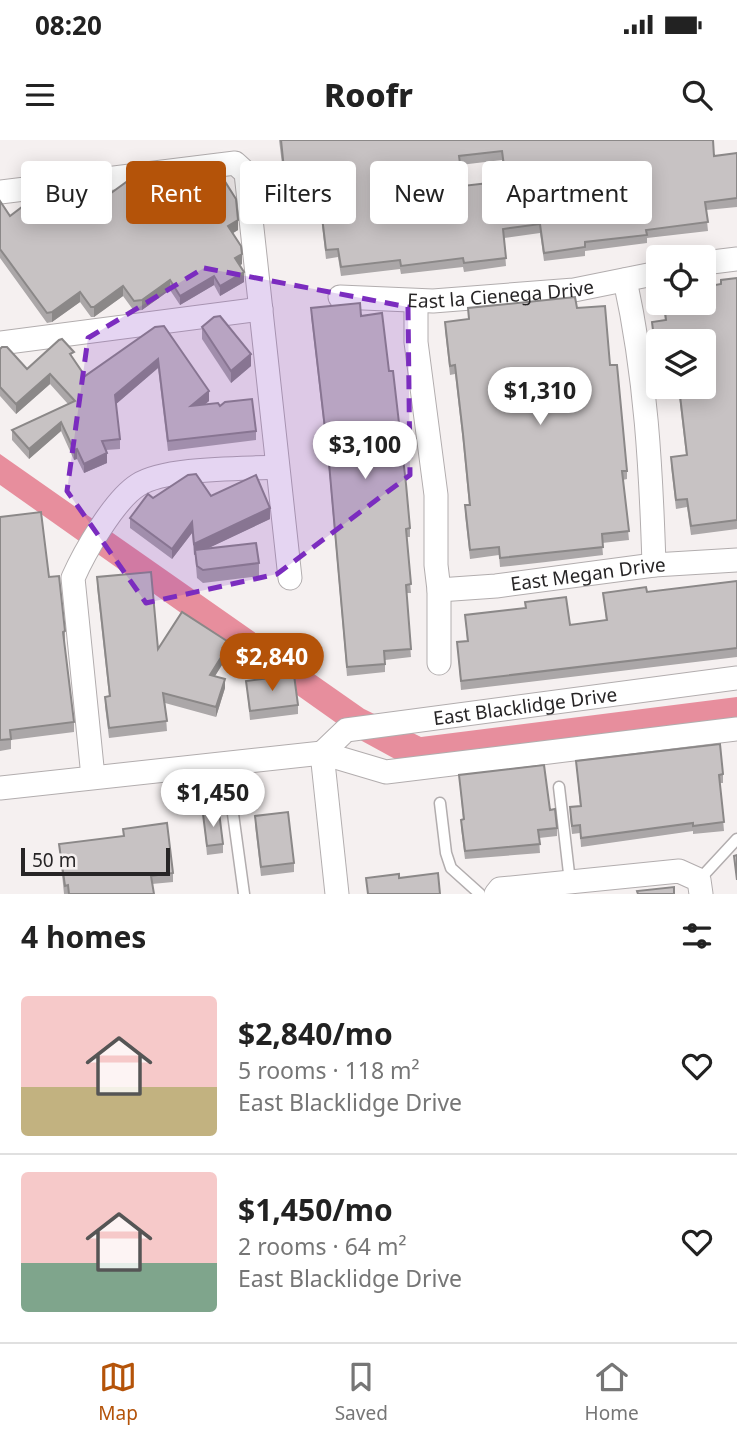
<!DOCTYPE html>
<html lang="en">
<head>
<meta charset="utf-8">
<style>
  :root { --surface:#fff; --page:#f2f2f2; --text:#222; --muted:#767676; --line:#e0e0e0; --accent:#b45309 }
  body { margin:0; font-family:"Noto Sans",sans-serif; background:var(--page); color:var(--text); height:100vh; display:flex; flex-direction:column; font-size:26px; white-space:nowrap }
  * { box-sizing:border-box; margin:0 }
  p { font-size:23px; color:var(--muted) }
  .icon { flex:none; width:38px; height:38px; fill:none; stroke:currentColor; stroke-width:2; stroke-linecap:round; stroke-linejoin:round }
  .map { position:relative; height:754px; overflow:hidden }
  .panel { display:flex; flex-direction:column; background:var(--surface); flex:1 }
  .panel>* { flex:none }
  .hud { position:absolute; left:21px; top:21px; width:696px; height:63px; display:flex; gap:14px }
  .fabs { position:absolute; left:646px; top:105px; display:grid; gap:14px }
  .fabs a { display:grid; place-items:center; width:70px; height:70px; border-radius:7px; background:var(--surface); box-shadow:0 4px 18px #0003; font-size:35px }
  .scale { position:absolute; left:21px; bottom:18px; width:149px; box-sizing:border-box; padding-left:7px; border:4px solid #272526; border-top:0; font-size:19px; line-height:24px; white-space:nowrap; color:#272526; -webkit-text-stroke:5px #f5f0f0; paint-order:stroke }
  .price { position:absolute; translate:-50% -60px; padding:0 16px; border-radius:24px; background:#fff; color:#222; font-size:23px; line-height:46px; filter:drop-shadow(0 2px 4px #0008) }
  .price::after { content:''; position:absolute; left:50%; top:42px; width:21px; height:16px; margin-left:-10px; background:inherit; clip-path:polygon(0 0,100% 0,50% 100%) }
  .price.selected { background:var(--accent); color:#fff }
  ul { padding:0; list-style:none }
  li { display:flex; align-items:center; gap:21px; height:175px; padding:0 21px }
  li+li { border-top:2px solid var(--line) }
  li span { display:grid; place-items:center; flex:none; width:196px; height:140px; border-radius:7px; color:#555 }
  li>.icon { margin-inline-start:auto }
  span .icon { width:84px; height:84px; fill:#fffc; stroke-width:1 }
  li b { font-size:30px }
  h2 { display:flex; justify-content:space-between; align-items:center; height:84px; padding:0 21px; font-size:30px }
  .tag { padding:0 24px; border-radius:7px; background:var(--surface); box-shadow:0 4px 18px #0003; font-size:24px; line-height:63px }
  .tag.selected { background:var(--accent); color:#fff }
  .status { display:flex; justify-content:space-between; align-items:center; height:49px; padding:0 35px; background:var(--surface); direction:ltr }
  .status svg { height:19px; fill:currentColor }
  header { display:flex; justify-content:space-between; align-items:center; height:91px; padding:0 21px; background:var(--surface); font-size:32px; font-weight:800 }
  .menu { display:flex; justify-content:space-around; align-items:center; height:98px; border-top:2px solid var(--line); background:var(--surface); font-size:19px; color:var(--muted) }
  .menu a { display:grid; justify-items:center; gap:4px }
  .menu .selected { color:var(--accent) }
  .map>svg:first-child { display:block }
</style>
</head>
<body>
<div class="status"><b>08:20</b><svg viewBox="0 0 49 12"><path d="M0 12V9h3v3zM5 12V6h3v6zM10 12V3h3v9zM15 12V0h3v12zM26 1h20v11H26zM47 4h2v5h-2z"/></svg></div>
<header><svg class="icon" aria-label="menu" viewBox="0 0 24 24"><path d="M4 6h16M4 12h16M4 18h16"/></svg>Roofr<svg class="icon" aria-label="search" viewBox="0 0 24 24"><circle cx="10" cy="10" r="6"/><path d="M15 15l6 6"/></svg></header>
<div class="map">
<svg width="737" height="754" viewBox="0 0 737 754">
  <rect width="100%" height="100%" fill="#f5f0f0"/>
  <!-- water -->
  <path fill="#e78e9d" d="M0 314 364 569 421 597 737 557V579L395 619 362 601 0 345Z"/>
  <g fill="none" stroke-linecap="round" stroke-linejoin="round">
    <!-- service casing -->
    <g stroke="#b2adae" stroke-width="13">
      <g id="service">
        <path d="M226 623 244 754"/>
        <path d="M559 647 570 742"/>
        <path d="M440 663 446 713 451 728 480 754"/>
        <path d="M699 740 737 699"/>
      </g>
    </g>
    <!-- minor casing -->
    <g stroke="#b2adae" stroke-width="25">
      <g id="minor">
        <path d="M0 52 235 23 246 33 290 438"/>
        <path d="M704 123 737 119"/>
        <path d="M625 140C646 236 651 328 654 425"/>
        <path id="s1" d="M340 157 433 161 574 150 658 133"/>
        <path d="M416 162V202L436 355V425L439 450V523"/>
        <path d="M0 203 261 169"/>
        <path id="s2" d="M439 450 496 446 654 425 737 420"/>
        <path id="s3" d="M322 613 346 590 737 538"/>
        <path d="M322 613 337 754"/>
        <path d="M93 637 73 438C84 413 114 360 138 345 166 327 242 329 277 327"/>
        <path d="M0 648 322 613 386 632 737 589"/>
        <path d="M496 754 500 749 679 731 699 740 701 754"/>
      </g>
    </g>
    <!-- service -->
    <use href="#service" stroke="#fff" stroke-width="10"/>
    <!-- minor -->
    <use href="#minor" stroke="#fff" stroke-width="23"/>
  </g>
  <!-- wall -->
  <g fill="#aba7a8" fill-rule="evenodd">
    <path d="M279 0H713L714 16 737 13V67L706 70 708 91 647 98V103L585 111V116L544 121 540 93 504 98 506 126 464 132 463 127 401 134 400 129 341 136 338 117 326 119 317 44 285 48ZM502 20 505 41 463 46 460 25Z"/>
    <path d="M188 47 238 90 233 93 242 124 240 125 244 142 220 156 214 145 180 165 170 150 142 170 134 171 123 156 94 177H91L80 162 52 182 47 183 0 118V61L10 76Z"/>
    <path d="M737 138V389L691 395 687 367 676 369 671 326V317L686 315 678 247H704L658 201 657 231 652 182 665 180 663 163H704L721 144Z"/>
    <path d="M311 168 361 176 389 231 410 388V397H406L411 453H406L411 517 385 520V532L347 536 329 331 311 176Z"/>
    <path d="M468 168H577L610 225 627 331V339L623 340 629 400 602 403 603 415 546 422 500 427 499 415 470 419 465 374V365H469L463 303 455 234 450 235 445 190V182L468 179Z"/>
    <path d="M155 187 209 261 205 264 220 266 256 291V300L168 311 158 228 116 264 120 299V309L106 310 107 323 84 333 77 319 74 320 61 291 29 319 12 300V290L68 264 50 244 16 274 0 256V209L27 229 74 220 85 236Z"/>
    <path d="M202 187 251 226 231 243 202 199Z"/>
    <path d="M211 356 270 379 206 409 259 423V436L203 443 197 438 195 414 194 415 192 393 172 419 130 388V378L153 358Z"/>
    <path d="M0 377 49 437 65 491V502H64L74 582V592L11 600V609L0 611Z"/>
    <path d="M97 437 158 509 230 512 215 536 225 548 216 577 165 563 167 591 109 598 105 566V557L109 556 97 447Z"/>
    <path d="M737 441V517L461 550 457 502 467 501 465 475 525 468V462L570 485 606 480 603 453 647 452Z"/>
    <path d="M246 541 298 565V574L250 580Z"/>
    <path d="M576 621 723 634V643H720L724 691 693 694V691L581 707 580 693 572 694 570 676V667L580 666Z"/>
    <path d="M459 635 550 670 557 688V696L539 698 540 713 465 719 461 688V680H463Z"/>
    <path d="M203 674 223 704V713L207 715Z"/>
    <path d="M255 676 294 723V732L261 736 255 685Z"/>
    <path d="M123 689 173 733V742L152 744 154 754H64L59 704 123 696Z"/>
  </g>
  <!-- shaded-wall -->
  <g fill="#8b8888">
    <path d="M238 80V90L228 96V86Z"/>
    <path d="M242 114V124L235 128V118Z"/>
    <path d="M244 132V142L220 156V146Z"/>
    <path d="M214 136V145L180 165V156Z"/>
    <path d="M170 140V150L142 170V160Z"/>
    <path d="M123 146V156L94 177V167Z"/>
    <path d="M80 152V162L52 182V172Z"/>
    <path d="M251 214V226L231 243V231Z"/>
    <path d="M158 219V228L115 265V255Z"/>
    <path d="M50 234V244L16 274V264Z"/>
    <path d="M209 251V261L191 276V266Z"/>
    <path d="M61 282V291L29 319V309Z"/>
    <path d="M77 309V319L74 320V310Z"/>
    <path d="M107 313V323L84 333V324Z"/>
    <path d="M270 368V379L194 415V404Z"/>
    <path d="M192 382V393L172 419V409Z"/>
    <path d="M230 503V512L210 544V535Z"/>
    <path d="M225 539V548L216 577V567Z"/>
  </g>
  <!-- building -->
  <g fill="#c7c2c3" stroke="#8b8888" stroke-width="2" fill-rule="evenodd">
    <path d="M281 0H713L714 16 737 13V58L705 62 708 82 646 90 647 95 585 102V107L544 113 540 84 503 89 506 118 464 123 463 118 401 126 400 120 341 127 338 109 326 110 317 35 285 39ZM502 11 506 41 463 46 459 16Z"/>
    <path d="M180 34 188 47 207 36 213 47 224 40 236 59 238 80 228 86 241 106 242 114 235 118 244 132 220 146 214 136 180 156 170 140 142 160 134 161 123 146 94 167H91L80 152 52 172 47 173 0 109V61L10 76 43 51 56 68 89 45 100 61 129 40H132L142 54 170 35Z"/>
    <path d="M737 138V380L691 386 687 359 676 360 671 317 687 315 679 247H704V201H658L657 223 652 182 666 180 664 163H704V147L721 144V140Z"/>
    <path d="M575 157 577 168 605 166 610 225H617L627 331H622L629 391 602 394 603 407 546 413 500 418 499 407 470 410 465 365H470L463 294 455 225 450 226 445 182 469 179 468 168Z"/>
    <path d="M360 163 361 176 382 173 389 231H393L406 344 410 388 406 389 411 444 406 445 411 509 384 511 385 524 347 527 329 323 311 168Z"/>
    <path d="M220 176 251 214 231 231 202 187 214 177Z"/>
    <path d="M164 186 209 251 191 266 218 263 220 266 225 262 252 259 256 291 168 301 158 219 115 255 120 299 102 301 107 313 84 324 77 309 74 310 61 282 29 309 12 290 75 261 50 234 16 264 0 247V209L2 207H7L27 229 59 200 62 199 74 212 70 214 85 236 155 187Z"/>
    <path d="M196 334 211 356 256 335 270 368 194 404 192 382 172 409 130 378 148 354 153 358 188 335Z"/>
    <path d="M41 372 49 437 59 436 65 491 63 492 74 582 10 590 11 599 0 600V377Z"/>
    <path d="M256 403 259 423 203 430 197 426 195 410Z"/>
    <path d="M151 432 158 509 182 472 230 503 210 535 225 539 216 567 163 553 167 581 109 588 105 557 110 556 97 437Z"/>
    <path d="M737 441V508L461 541 457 502 468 501 465 475 526 468 525 462 566 457 570 485 607 480 603 453 646 447 647 452Z"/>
    <path d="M294 535 298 565 250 571 246 541Z"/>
    <path d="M720 604 723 634 719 635 724 682 693 686V683L581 698 580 685 572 686 570 667 581 666 576 621Z"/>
    <path d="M544 625 550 670 555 669 557 688 538 690 540 704 465 711 461 680 464 679 459 635Z"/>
    <path d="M219 672 223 704 207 706 203 674Z"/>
    <path d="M288 672 294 723 261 727 255 676Z"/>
    <path d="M167 683 173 733 151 736 154 754H69L68 745 65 746 59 704 124 696 123 689Z"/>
    <path d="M737 715V740L734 716Z"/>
    <path d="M438 733 440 754H368L366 738 399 734V738Z"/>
    <path d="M674 747V754H638L637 751Z"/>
  </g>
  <!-- marked area -->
  <path fill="#7b2cbf" fill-opacity="0.2" stroke="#7b2cbf" stroke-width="5" stroke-dasharray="14 9" stroke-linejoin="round" d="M204 128 408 167 410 335 277 434 146 463 67 351 88 198Z"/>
  <g text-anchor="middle" stroke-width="5" stroke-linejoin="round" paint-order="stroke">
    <!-- street labels -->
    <g font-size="19" fill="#272526" stroke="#f5f0f0">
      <text dy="7" stroke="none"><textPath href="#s1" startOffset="161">East la Cienega Drive</textPath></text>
      <text dy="7" stroke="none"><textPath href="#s2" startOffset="150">East Megan Drive</textPath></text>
      <text dy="7" stroke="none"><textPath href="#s3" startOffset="214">East Blacklidge Drive</textPath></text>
    </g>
  </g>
</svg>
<div class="fabs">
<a><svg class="icon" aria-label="locate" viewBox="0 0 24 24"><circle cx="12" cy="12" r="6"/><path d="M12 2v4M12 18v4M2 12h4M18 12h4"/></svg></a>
<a><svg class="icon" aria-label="layers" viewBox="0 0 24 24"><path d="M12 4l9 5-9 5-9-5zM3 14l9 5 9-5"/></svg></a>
</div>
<div class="scale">50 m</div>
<b class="price" style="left:540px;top:287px">$1,310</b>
<b class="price" style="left:365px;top:341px">$3,100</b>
<b class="price selected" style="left:272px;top:553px">$2,840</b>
<b class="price" style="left:213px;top:689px">$1,450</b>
<div class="hud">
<a class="tag">Buy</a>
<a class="tag selected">Rent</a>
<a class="tag">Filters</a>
<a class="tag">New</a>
<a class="tag">Apartment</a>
</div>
</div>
<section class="panel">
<h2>4 homes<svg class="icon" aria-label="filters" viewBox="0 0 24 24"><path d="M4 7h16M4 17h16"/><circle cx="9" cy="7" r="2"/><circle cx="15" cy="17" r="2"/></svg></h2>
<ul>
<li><span style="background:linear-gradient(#f6c9c9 65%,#c2b280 0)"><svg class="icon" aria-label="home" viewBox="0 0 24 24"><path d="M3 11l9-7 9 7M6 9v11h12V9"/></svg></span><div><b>$2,840/mo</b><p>5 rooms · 118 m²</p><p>East Blacklidge Drive</p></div><svg class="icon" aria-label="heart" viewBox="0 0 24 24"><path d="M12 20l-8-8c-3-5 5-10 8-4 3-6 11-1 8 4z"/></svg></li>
<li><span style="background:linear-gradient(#f6c9c9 65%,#7fa58c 0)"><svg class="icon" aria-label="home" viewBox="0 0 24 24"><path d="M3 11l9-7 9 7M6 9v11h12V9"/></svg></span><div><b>$1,450/mo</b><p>2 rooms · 64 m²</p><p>East Blacklidge Drive</p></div><svg class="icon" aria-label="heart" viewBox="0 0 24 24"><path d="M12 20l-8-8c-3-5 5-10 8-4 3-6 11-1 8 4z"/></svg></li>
</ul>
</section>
<nav class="menu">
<a class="selected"><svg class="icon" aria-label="map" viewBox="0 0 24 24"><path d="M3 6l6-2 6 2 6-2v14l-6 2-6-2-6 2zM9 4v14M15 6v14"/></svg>Map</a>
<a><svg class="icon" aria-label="saved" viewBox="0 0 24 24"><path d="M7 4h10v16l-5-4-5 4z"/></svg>Saved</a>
<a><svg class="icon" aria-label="home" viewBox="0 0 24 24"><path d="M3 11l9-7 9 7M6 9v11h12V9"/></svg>Home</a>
</nav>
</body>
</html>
